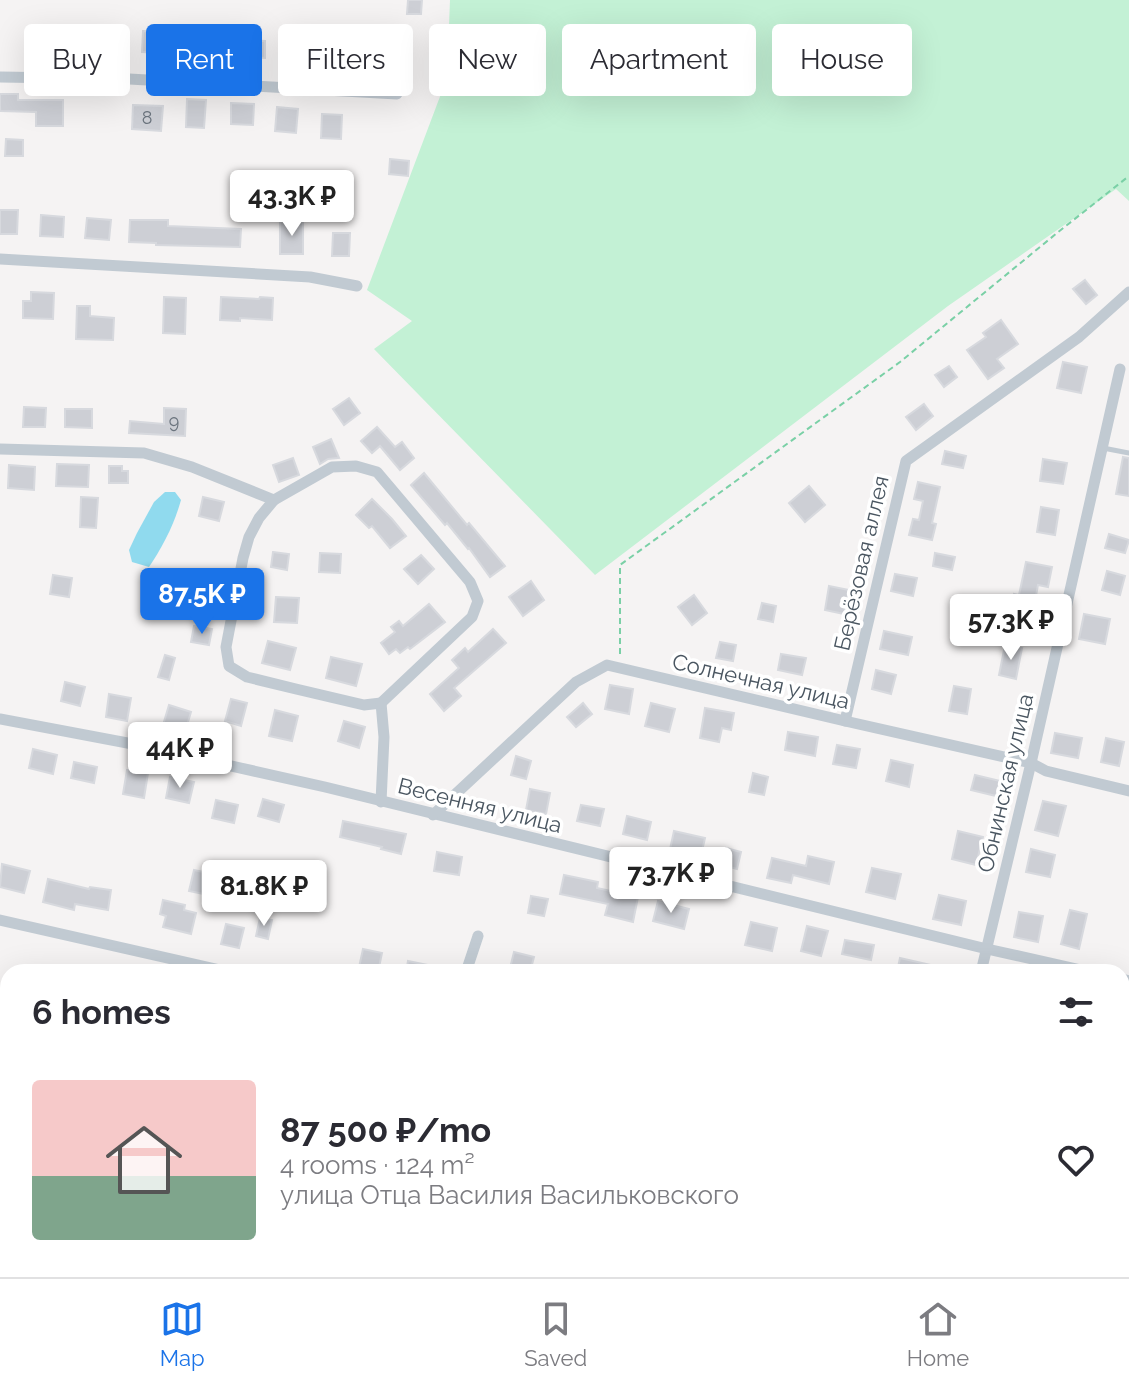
<!DOCTYPE html>
<html lang="en">
<head>
<meta charset="utf-8">
<style>
  :root { --surface:#fff; --page:#f2f2f3; --text:#2b2b33; --muted:#7c7c81; --line:#e1e1e2; --accent:#1a73e8 }
  body { margin:0; font-family:Raleway,sans-serif; background:var(--page); color:var(--text); height:100vh; display:flex; flex-direction:column; font-size:30px; white-space:nowrap }
  * { box-sizing:border-box; margin:0 }
  p { font-size:26px; color:var(--muted) }
  .icon { flex:none; width:44px; height:44px; fill:none; stroke:currentColor; stroke-width:2; stroke-linecap:round; stroke-linejoin:round }
  .map { position:relative; flex:1; overflow:hidden }
  .details { position:absolute; left:0px; top:964px; width:1130px; height:314px; display:flex; flex-direction:column; background:var(--surface); border-radius:24px 24px 0 0; box-shadow:0 8px 32px #0002 }
  .details>* { flex:none }
  .hud { position:absolute; left:24px; top:24px; width:1082px; height:72px; display:flex; gap:16px }
  .price { position:absolute; translate:-50% -68px; padding:0 18px; border-radius:8px; background:#fff; color:#222; font-size:26px; line-height:52px; filter:drop-shadow(0 2px 4px #0008) }
  .price::after { content:''; position:absolute; left:50%; top:48px; width:24px; height:18px; margin-left:-12px; background:inherit; clip-path:polygon(0 0,100% 0,50% 100%) }
  .price.current { background:var(--accent); color:#fff }
  ul { padding:0; list-style:none }
  li { display:flex; align-items:center; gap:24px; height:200px; padding:0 32px }
  li span { display:grid; place-items:center; flex:none; width:224px; height:160px; border-radius:8px; color:#555 }
  li>.icon { margin-inline-start:auto }
  span .icon { width:96px; height:96px; fill:#fffc; stroke-width:1 }
  li b { font-size:34px }
  h2 { display:flex; justify-content:space-between; align-items:center; height:96px; padding:0 32px; font-size:34px }
  .chip { padding:0 28px; border-radius:8px; background:var(--surface); box-shadow:0 8px 32px #0002; font-size:28px; line-height:72px }
  .chip.current { background:var(--accent); color:#fff }
  .tabs { display:flex; justify-content:space-around; align-items:center; height:112px; border-top:2px solid var(--line); background:var(--surface); font-size:22px; color:var(--muted) }
  .tabs a { display:grid; justify-items:center; gap:4px }
  .tabs .current { color:var(--accent) }
  .map>svg:first-child { display:block }
</style>
</head>
<body>
<div class="map">
<svg width="1129" height="1277" viewBox="0 0 1129 1277">
  <rect width="100%" height="100%" fill="#f5f3f3"/>
  <!-- green -->
  <g fill="#c3f1d5">
    <path d="M450 0H1129V201L1116 189 948 306 595 575 374 349 412 321 367 290 447 78Z"/>
    <path d="M1129 1199V1277H1110L1112 1270H1122V1228Z"/>
  </g>
  <!-- water -->
  <path fill="#90daee" d="M165 492H175L181 500C174 525 163 546 149 567L132 562 129 550 137 533 154 502Z"/>
  <!-- building -->
  <g fill="#cdcfd5" stroke="#d7d9de" stroke-width="2">
    <path d="M408 0H422L421 14H407Z"/>
    <path d="M185 28H205V57H184Z"/>
    <path d="M143 31 161 32 160 53 142 52Z"/>
    <path d="M85 34 111 35 109 60 84 59Z"/>
    <path d="M291 38 313 39V62L290 61Z"/>
    <path d="M237 40 265 41V58L236 56Z"/>
    <path d="M0 94H18V100H63V126H36V112L0 111Z"/>
    <path d="M187 99 206 100 204 128 186 127Z"/>
    <path d="M231 103 254 104 253 125 231 124Z"/>
    <path d="M133 105 163 106 161 131 132 129Z"/>
    <path d="M277 107 298 109 296 133 275 131Z"/>
    <path d="M322 114 342 115 341 139 321 138Z"/>
    <path d="M6 139 23 140V156H5Z"/>
    <path d="M390 159 409 161 408 176 389 174Z"/>
    <path d="M0 210H18L17 234H0Z"/>
    <path d="M41 215 64 217 63 237 40 236Z"/>
    <path d="M87 218 111 220 109 240 85 238Z"/>
    <path d="M130 220H168V226L241 229 240 247 156 245V243L129 242Z"/>
    <rect x="280" y="222" width="23" height="32"/>
    <path d="M333 233H350L349 256H332Z"/>
    <path d="M1085 280 1097 295 1086 304 1073 289Z"/>
    <path d="M31 292 54 293 53 319 23 318V301H31Z"/>
    <path d="M164 297 186 298 185 334 163 333Z"/>
    <path d="M221 297 259 299 260 297 273 298 272 320 240 318V321L220 320Z"/>
    <path d="M77 306H90V316L114 318 113 340 76 339Z"/>
    <path d="M1001 320 1018 344 997 359 1004 368 988 379 967 350 986 337 983 333Z"/>
    <path d="M1063 362 1087 367 1081 393 1057 388Z"/>
    <path d="M949 366 957 377 944 387 935 375Z"/>
    <path d="M349 398 360 413 344 425 333 409Z"/>
    <path d="M924 404 933 416 916 430 906 417Z"/>
    <path d="M24 407 46 408 45 427H23Z"/>
    <path d="M164 408 186 409 185 436 129 433 130 421 164 424Z"/>
    <path d="M65 409H92V428L65 427Z"/>
    <path d="M377 427 395 447 402 442 414 458 400 470 380 446 372 453 361 441Z"/>
    <path d="M331 439 339 458 328 459 320 464 313 447Z"/>
    <path d="M945 451 966 456 963 468 942 464Z"/>
    <path d="M1123 457 1129 458V496L1116 494Z"/>
    <path d="M293 458 299 475 279 482 273 465Z"/>
    <path d="M1043 459 1067 463 1063 484 1040 481Z"/>
    <path d="M57 464 89 465 88 487 56 486Z"/>
    <path d="M9 465 35 467 34 490 8 488Z"/>
    <path d="M109 466H122V471H128V483H109Z"/>
    <path d="M424 473 467 525 469 523 505 566 490 577 469 548 468 549 447 523 445 525 411 485Z"/>
    <path d="M918 482 940 487 932 523 936 524 932 540 909 535 913 519 919 520 923 501 914 499Z"/>
    <path d="M809 486 825 505 805 522 789 503Z"/>
    <path d="M81 497 98 498 96 528 80 527Z"/>
    <path d="M203 497 224 502 219 521 199 516Z"/>
    <path d="M372 499 392 519 406 536 390 548 372 526 369 528 356 515Z"/>
    <path d="M1041 507 1059 510 1055 535 1037 532Z"/>
    <path d="M1109 534 1129 540 1125 553 1105 548Z"/>
    <path d="M273 552 289 554 287 570 271 567Z"/>
    <path d="M320 553 341 554 340 573 319 572Z"/>
    <path d="M935 553 955 557 952 570 933 566Z"/>
    <path d="M421 555 434 569 418 584 404 569Z"/>
    <path d="M1026 562 1052 567 1048 587 1038 585 1030 628 1009 624 1014 594 1019 595Z"/>
    <path d="M1107 571 1125 576 1120 595 1102 590Z"/>
    <path d="M895 574 917 578 913 596 891 591Z"/>
    <path d="M53 575 72 578 69 597 50 594Z"/>
    <path d="M204 579 224 583 221 598 201 594Z"/>
    <path d="M531 581 544 600 523 616 509 597Z"/>
    <path d="M829 586 849 590 844 614 825 610Z"/>
    <path d="M694 595 707 613 692 625 678 607Z"/>
    <path d="M276 597 299 598 297 623 274 622Z"/>
    <path d="M762 603 776 606 773 622 758 619Z"/>
    <path d="M429 604 445 622 410 649 408 647 400 653 396 649 389 654 381 643 395 632 391 627 399 621 403 626Z"/>
    <path d="M1084 614 1110 619 1105 644 1079 639Z"/>
    <path d="M194 626 212 629 209 645 191 642Z"/>
    <path d="M493 629 506 643 454 688 461 696 444 711 430 694 459 668 452 660 465 648 468 652Z"/>
    <path d="M884 631 912 637 908 655 880 649Z"/>
    <path d="M268 641 296 648 290 670 262 663Z"/>
    <path d="M720 642 736 645 733 661 716 658Z"/>
    <path d="M1005 645 1022 648 1016 679 999 675Z"/>
    <path d="M781 654 806 658 802 675 778 670Z"/>
    <path d="M165 655 175 658 169 680 158 677Z"/>
    <path d="M331 657 362 664 356 686 326 678Z"/>
    <path d="M876 670 896 675 891 694 872 689Z"/>
    <path d="M65 682 85 687 80 706 61 701Z"/>
    <path d="M610 685 633 689 629 714 605 709Z"/>
    <path d="M954 686 971 689 967 714 949 711Z"/>
    <path d="M109 694 131 698 127 721 106 717Z"/>
    <path d="M231 699 247 703 241 726 225 721Z"/>
    <path d="M583 703 592 714 576 727 567 717Z"/>
    <path d="M651 703 675 709 669 732 645 726Z"/>
    <path d="M169 705 191 712 185 732 163 725Z"/>
    <path d="M705 708 734 713 731 730 722 728 719 742 700 738Z"/>
    <path d="M275 710 298 716 292 741 269 736Z"/>
    <path d="M344 721 365 727 359 748 338 741Z"/>
    <path d="M788 732 818 737 815 756 785 750Z"/>
    <path d="M1055 733 1082 738 1078 758 1051 753Z"/>
    <path d="M1106 738 1124 742 1119 766 1101 762Z"/>
    <path d="M837 745 860 749 856 768 833 764Z"/>
    <path d="M33 749 57 755 53 774 29 768Z"/>
    <path d="M516 756 531 761 526 779 511 775Z"/>
    <path d="M891 760 913 765 909 787 886 781Z"/>
    <path d="M74 762 97 767 94 783 71 778Z"/>
    <path d="M127 770 148 773 144 798 123 794Z"/>
    <path d="M753 773 768 777 764 795 749 792Z"/>
    <path d="M975 775 1000 781 996 796 971 790Z"/>
    <path d="M170 777 194 782 189 803 166 798Z"/>
    <path d="M530 789 550 793 546 814 526 810Z"/>
    <path d="M263 799 284 805 279 822 258 816Z"/>
    <path d="M216 800 238 805 234 823 212 818Z"/>
    <path d="M1043 801 1066 806 1058 836 1035 830Z"/>
    <path d="M581 805 604 809 600 826 577 821Z"/>
    <path d="M627 816 651 822 647 840 623 834Z"/>
    <path d="M343 821 406 834 401 854 381 849 382 847 340 837Z"/>
    <path d="M674 831 705 838 700 860 669 854Z"/>
    <path d="M958 831 983 837 976 865 952 859Z"/>
    <path d="M726 848 741 852 737 869 722 865Z"/>
    <path d="M1031 849 1055 855 1050 877 1026 872Z"/>
    <path d="M437 852 462 857 459 875 434 871Z"/>
    <path d="M808 856 834 862 829 884 793 875 791 883 767 878 772 858 806 866Z"/>
    <path d="M2 864 30 871 24 893 0 887Z"/>
    <path d="M872 868 901 874 895 899 866 892Z"/>
    <path d="M194 870 228 877 223 898 189 891Z"/>
    <path d="M564 875 598 882 597 888 638 897 633 922 605 915 608 904 560 894Z"/>
    <path d="M48 879 89 889 90 887 111 890 108 910 75 904 74 910 43 902Z"/>
    <path d="M939 895 966 901 961 925 933 919Z"/>
    <path d="M531 896 548 899 544 916 528 913Z"/>
    <path d="M163 900 185 905 184 910 196 913 191 934 163 927 166 916 160 914Z"/>
    <path d="M658 901 689 909 684 929 653 921Z"/>
    <path d="M1070 910 1087 914 1079 949 1061 944Z"/>
    <path d="M1019 912 1043 916 1038 942 1014 937Z"/>
    <path d="M260 918 272 920 268 939 256 936Z"/>
    <path d="M751 922 777 928 772 951 745 945Z"/>
    <path d="M226 924 244 928 239 948 221 944Z"/>
    <path d="M807 926 828 931 821 956 801 951Z"/>
    <path d="M845 940 874 945 871 960 842 954Z"/>
    <path d="M363 949 382 953 378 972H358Z"/>
    <path d="M514 952 534 957 530 972H509Z"/>
    <path d="M900 958 944 968V972H897Z"/>
    <path d="M408 961 438 967V972H406Z"/>
  </g>
  <g fill="none" stroke-linecap="round" stroke-linejoin="round">
    <!-- path -->
    <path stroke="#7ad0a6" stroke-width="2" stroke-dasharray="6 4" stroke-linecap="butt" d="M620 654V565L900 362 1057 233 1129 176"/>
    <!-- lane -->
    <path stroke="#c1cad2" stroke-width="5" d="M1103 448 1129 453"/>
    <!-- street -->
    <g stroke="#c1cad2" stroke-width="11">
      <path d="M0 77 129 79 397 94"/>
      <path d="M0 259 310 277 357 286"/>
      <path d="M0 449 144 453 192 467 274 500 259 518 249 537 243 558 226 647 229 666 247 677 296 689 364 705 381 703 384 737 381 802"/>
      <path d="M274 500 332 467 356 466 377 472 470 582 478 601 472 617 381 703"/>
      <path d="M0 719 138 745 325 787 987 949 1090 972"/>
      <path d="M845 721 906 461 1079 337 1129 292"/>
      <path d="M433 815 576 682 607 665 845 721 1031 763 1046 771 1129 791"/>
      <path d="M0 920 229 972"/>
      <path d="M466 972 478 936"/>
      <path d="M981 972 1031 763 1120 369"/>
      <path d="M1122 979 1129 981"/>
      <path d="M0 1108 8 1110"/>
      <path d="M1122 1208 1129 1177"/>
      <path d="M656 1270 682 1277"/>
      <path d="M591 1277 592 1270"/>
      <path d="M909 1277 911 1270"/>
      <path d="M1106 1277 1108 1270"/>
    </g>
  </g>
  <g text-anchor="middle" stroke-width="7" stroke-linejoin="round" paint-order="stroke">
    <!-- number labels -->
    <g font-size="18" fill="#6b747e">
      <text x="147" y="124">8</text>
      <text x="174" y="428">9</text>
    </g>
    <!-- street labels -->
    <g font-size="22" fill="#4a5661" stroke="#fff">
      <text transform="translate(861 563) rotate(-77)" y="8">Берёзовая аллея</text>
      <text transform="translate(761 681) rotate(13)" y="8">Солнечная улица</text>
      <text transform="translate(1005 783) rotate(-77)" y="8">Обнинская улица</text>
      <text transform="translate(480 805) rotate(14)" y="8">Весенняя улица</text>
    </g>
  </g>
</svg>
<b class="price" style="left:292px;top:238px">43.3K ₽</b>
<b class="price current" style="left:202px;top:636px">87.5K ₽</b>
<b class="price" style="left:1011px;top:662px">57.3K ₽</b>
<b class="price" style="left:180px;top:790px">44K ₽</b>
<b class="price" style="left:671px;top:915px">73.7K ₽</b>
<b class="price" style="left:264px;top:928px">81.8K ₽</b>
<div class="hud">
<a class="chip">Buy</a>
<a class="chip current">Rent</a>
<a class="chip">Filters</a>
<a class="chip">New</a>
<a class="chip">Apartment</a>
<a class="chip">House</a>
</div>
<section class="details">
<h2>6 homes<svg class="icon" aria-label="filters" viewBox="0 0 24 24"><path d="M4 7h16M4 17h16"/><circle cx="9" cy="7" r="2"/><circle cx="15" cy="17" r="2"/></svg></h2>
<ul>
<li><span style="background:linear-gradient(#f6c9c9 60%,#7fa58c 0)"><svg class="icon" aria-label="home" viewBox="0 0 24 24"><path d="M3 11l9-7 9 7M6 9v11h12V9"/></svg></span><div><b>87 500 ₽/mo</b><p>4 rooms · 124 m²</p><p>улица Отца Василия Васильковского</p></div><svg class="icon" aria-label="heart" viewBox="0 0 24 24"><path d="M12 20l-8-8c-3-5 5-10 8-4 3-6 11-1 8 4z"/></svg></li>
</ul>
</section>
</div>
<nav class="tabs">
<a class="current"><svg class="icon" aria-label="map" viewBox="0 0 24 24"><path d="M3 6l6-2 6 2 6-2v14l-6 2-6-2-6 2zM9 4v14M15 6v14"/></svg>Map</a>
<a><svg class="icon" aria-label="saved" viewBox="0 0 24 24"><path d="M7 4h10v16l-5-4-5 4z"/></svg>Saved</a>
<a><svg class="icon" aria-label="home" viewBox="0 0 24 24"><path d="M3 11l9-7 9 7M6 9v11h12V9"/></svg>Home</a>
</nav>
</body>
</html>
